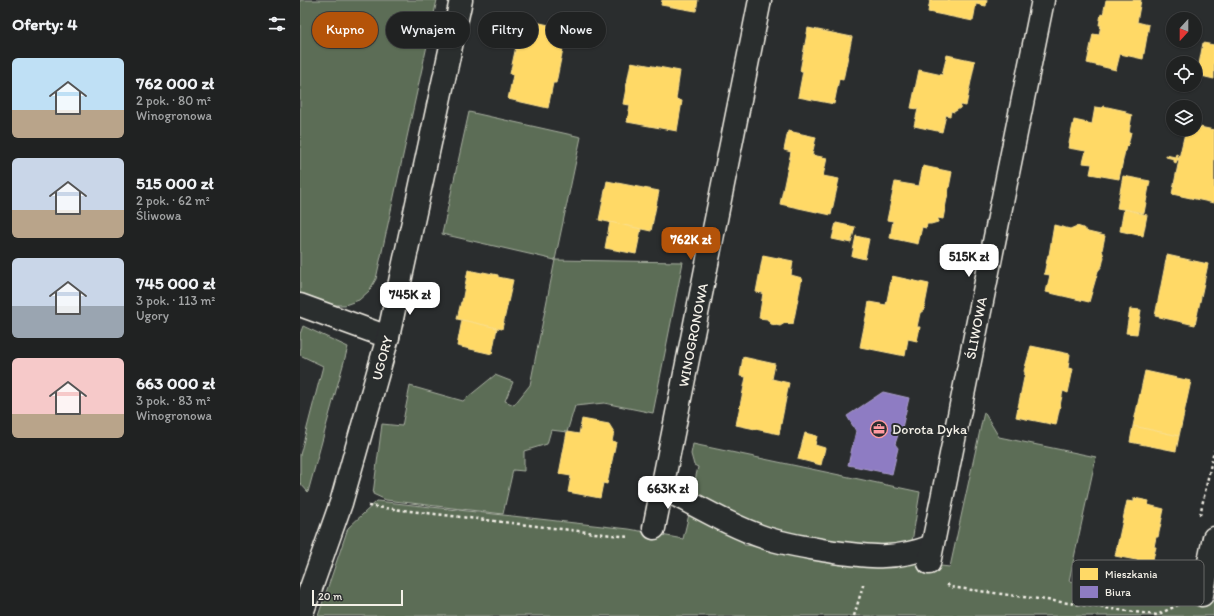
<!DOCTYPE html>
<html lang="pl">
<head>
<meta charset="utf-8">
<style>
  :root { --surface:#202222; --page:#2d2f2f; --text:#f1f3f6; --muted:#a2a4a5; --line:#3d3f40; --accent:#b45309 }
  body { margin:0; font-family:Itim,sans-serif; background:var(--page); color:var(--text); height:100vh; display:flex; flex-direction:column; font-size:15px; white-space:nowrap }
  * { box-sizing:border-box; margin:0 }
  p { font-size:13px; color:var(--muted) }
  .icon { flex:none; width:22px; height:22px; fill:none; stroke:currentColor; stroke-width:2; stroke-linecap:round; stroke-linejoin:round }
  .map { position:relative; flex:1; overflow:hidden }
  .sheet { display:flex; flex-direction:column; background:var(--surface); width:300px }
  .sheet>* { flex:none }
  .top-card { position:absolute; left:12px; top:12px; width:380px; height:36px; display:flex; gap:8px }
  .needle { width:26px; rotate:201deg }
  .tools { position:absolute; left:866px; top:12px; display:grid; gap:8px }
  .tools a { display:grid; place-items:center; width:36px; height:36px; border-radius:50%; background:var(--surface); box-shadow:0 1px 3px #0004,0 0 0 1px var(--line); font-size:20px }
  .scale { position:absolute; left:12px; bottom:10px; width:91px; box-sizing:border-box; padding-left:4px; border:2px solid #f4f1e8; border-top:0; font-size:11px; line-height:14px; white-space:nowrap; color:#f4f1e8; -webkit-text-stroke:3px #2a2d2e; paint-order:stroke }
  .price { position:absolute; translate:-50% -34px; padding:0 9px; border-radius:8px; background:#fff; color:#222; font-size:13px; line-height:26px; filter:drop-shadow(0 1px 2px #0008) }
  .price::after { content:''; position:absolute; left:50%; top:24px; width:12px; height:9px; margin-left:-6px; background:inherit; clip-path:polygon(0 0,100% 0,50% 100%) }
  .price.on { background:var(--accent); color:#fff }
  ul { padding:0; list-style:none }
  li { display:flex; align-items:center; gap:12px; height:100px; padding:0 12px }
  li span { display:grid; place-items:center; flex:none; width:112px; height:80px; border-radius:6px; color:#555 }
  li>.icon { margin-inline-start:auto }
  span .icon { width:48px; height:48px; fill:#fffc; stroke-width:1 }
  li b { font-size:17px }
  h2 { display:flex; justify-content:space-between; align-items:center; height:48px; padding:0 12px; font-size:17px }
  .chip { padding:0 14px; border-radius:18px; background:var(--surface); box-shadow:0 1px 3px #0004,0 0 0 1px var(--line); font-size:14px; line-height:36px }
  .chip.on { background:var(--accent); color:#fff }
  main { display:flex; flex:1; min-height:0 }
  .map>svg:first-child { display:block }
</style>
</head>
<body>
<main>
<section class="sheet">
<h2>Oferty: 4<svg class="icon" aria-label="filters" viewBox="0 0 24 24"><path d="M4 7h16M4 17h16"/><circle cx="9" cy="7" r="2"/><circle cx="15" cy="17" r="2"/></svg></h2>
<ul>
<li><span style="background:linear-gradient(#bfe0f5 65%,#b9a48a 0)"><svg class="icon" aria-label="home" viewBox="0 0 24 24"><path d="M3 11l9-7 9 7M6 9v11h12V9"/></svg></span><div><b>762 000 zł</b><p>2 pok. · 80 m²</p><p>Winogronowa</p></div></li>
<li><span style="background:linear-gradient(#c9d6e8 65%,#b9a48a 0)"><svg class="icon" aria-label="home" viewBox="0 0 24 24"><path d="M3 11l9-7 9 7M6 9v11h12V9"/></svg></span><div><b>515 000 zł</b><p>2 pok. · 62 m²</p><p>Śliwowa</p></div></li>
<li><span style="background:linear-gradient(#c9d6e8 60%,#9aa5b1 0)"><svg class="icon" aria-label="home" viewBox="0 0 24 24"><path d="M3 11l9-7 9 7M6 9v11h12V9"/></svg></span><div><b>745 000 zł</b><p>3 pok. · 113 m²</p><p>Ugory</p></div></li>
<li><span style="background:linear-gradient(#f6c9c9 70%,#b9a48a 0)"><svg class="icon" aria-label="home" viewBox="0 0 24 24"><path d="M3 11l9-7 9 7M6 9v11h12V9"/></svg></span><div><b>663 000 zł</b><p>3 pok. · 83 m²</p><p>Winogronowa</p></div></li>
</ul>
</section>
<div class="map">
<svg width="914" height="616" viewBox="0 0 914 616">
  <rect width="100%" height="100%" fill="#2a2d2e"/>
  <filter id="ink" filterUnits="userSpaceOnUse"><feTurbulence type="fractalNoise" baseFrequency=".025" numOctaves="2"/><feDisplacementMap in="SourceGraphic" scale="8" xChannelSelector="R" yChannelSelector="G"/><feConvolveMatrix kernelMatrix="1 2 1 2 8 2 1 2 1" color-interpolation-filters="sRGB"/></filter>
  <g filter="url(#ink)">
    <!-- green -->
    <g fill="#5c6d57" stroke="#a8afa0">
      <path d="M0 0H137L76 279 69 291 59 300 45 305H30L0 293Z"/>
      <path d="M169 112 281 137 255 260 383 262 353 413 304 403 275 406 267 432 251 430 247 444 224 451V471L213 470 203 514 86 500 73 494 82 424 102 426 110 386 163 401 195 375 213 382 205 401 214 405 230 385 255 260 142 234Z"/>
      <path d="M3 326 48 347 8 492 0 483V455L23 366 0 355V334Z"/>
      <path d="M684 412 699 437 796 457 769 581 914 601V616H18L48 528 77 501 329 529 383 539 391 506 438 530 444 545 650 567Z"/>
      <path d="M393 444 620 492 612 542 603 550 493 540 391 498 398 467 394 465 391 454Z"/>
    </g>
    <!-- homes -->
    <g fill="#ffd966" stroke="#fce08d">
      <path d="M362 0H398L396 11 361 5Z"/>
      <path d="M630 0H687L686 6 676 4 673 21 628 12Z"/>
      <path d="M806 0H841L837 22 849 25 843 59 820 54 816 70 787 63 793 34 799 35 801 25H799L801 14 803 15Z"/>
      <path d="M222 19 267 29 256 83H253L248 108 208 99 213 75 210 74Z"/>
      <path d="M508 28 552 37 543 80 539 79 534 104 498 97 503 71H500Z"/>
      <path d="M903 43 914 45V79L897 75Z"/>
      <path d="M647 55 675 61 666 106 661 105 660 108 654 112 651 111 650 116 646 115 642 132 614 126 618 109 611 108 619 70 642 75Z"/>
      <path d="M331 62 380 71 376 99 382 101 377 131 327 122 330 105 323 104Z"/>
      <path d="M803 106 826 111 825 113 832 115 829 132H831L828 146H826L819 179 790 174 792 164 783 163 786 151 768 148 774 120 792 124 795 107 802 108Z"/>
      <path d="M895 126 914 130V203L872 194 879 160H877L876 163 874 162V159L866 157V155L875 157 876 154 878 155 877 158H879L886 129H895Z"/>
      <path d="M488 131 516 137 512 155 527 158 523 176 539 179 531 215 480 204 491 152 484 150Z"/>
      <path d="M623 166 652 172 643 219 638 218V222L631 224H627L626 228 622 227 618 244 590 238 593 221 587 220 595 182 619 186Z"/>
      <path d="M823 176 850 181 844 213 817 208Z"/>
      <path d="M307 181 359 191 351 231 299 220Z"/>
      <path d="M824 209 847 215 843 236 820 231Z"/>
      <path d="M310 222 341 229 336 254 305 248Z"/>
      <path d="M536 223 555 227 551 243 532 239Z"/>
      <path d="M754 225 770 229 777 226 783 228 788 232 805 236 802 250 804 257 802 266 798 271 789 302 746 292 750 275 744 274 748 255H749Z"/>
      <path d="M556 236 569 239 565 259 552 256Z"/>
      <path d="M463 255 493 261 491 275 502 278 493 324 485 323 480 326 471 324 467 319 459 318 463 293 456 292Z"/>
      <path d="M867 255 908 264 895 325 855 316Z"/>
      <path d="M168 270 182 273 183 272 198 275V277L213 280 202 329 157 319 161 302H162Z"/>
      <path d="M592 276 629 284 624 310 620 313 617 327H620L617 341 608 339 605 356 560 347 569 302 586 305Z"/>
      <path d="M830 309 841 310 837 334 826 333Z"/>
      <path d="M162 320 197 328 192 354 157 346Z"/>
      <path d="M731 346 770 354 768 368 773 369 768 393 763 391 756 425 716 417 725 373 724 371Z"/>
      <path d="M443 357 475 364 472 379 489 383 479 434 436 425 446 377 440 376Z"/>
      <path d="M845 371 891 381 879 436 833 426Z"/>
      <path d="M282 419 309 424 314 432 312 441 316 442 307 484 303 483 300 498 268 492 271 476 259 474 267 432 279 434Z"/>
      <path d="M833 426 879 436 876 451 830 442Z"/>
      <path d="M505 433 517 436 515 445 525 448 521 465 498 459Z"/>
      <path d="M834 498 849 501 848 505 864 509 858 537H856L854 547H856L852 563 815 556 827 501 834 502Z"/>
    </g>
    <!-- offices -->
    <path fill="#8e7cc3" stroke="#ad9fce" d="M583 392 609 398 601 432 598 435 595 444 598 448 592 474 548 465 556 431 547 416Z"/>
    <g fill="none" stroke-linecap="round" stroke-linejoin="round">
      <!-- minor casing -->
      <g stroke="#f4f1e8" stroke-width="25">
        <g id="minor">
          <path d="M0 305 88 337"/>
          <path d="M362 488C396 505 430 526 466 538 488 545 511 548 534 552 571 557 597 560 632 546"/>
          <path d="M354 528 460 0"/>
          <path d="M629 563 743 0"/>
          <path d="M902 595 914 538"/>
          <path d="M1 616 41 503 88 337 161 0"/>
        </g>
      </g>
      <!-- path -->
      <g stroke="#f4f1e8" stroke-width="2.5" stroke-dasharray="3 3" stroke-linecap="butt">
        <path d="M68 506 329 537"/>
        <path d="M900 515 914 450"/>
        <path d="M647 584 650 587 857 615 878 605"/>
        <path d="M554 616 564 582"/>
      </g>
      <!-- minor -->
      <use href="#minor" stroke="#2a2d2e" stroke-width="22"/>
    </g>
  </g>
  <!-- icons -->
  <defs>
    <g id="office-ring" transform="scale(0.9)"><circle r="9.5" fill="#2a2d2e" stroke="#ff9aa2" stroke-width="1.5"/><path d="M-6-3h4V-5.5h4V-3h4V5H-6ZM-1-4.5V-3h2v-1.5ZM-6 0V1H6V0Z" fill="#ff9aa2"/></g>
  </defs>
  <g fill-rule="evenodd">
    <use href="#office-ring" x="579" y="429"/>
  </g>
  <g text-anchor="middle" stroke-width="4" stroke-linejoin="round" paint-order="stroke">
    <!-- street labels -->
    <g font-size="14" fill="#f4f1e8" stroke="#2a2d2e">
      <text transform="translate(676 328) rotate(-79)" y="5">ŚLIWOWA</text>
      <text transform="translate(393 335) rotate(-79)" y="5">WINOGRONOWA</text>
      <text transform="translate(82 358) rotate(-75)" y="5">UGORY</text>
    </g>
    <!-- poi labels -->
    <g font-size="14" fill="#f4f1e8" stroke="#2a2d2e" text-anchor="start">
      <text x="592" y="434">Dorota Dyka</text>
    </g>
  </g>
  <!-- legend -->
  <rect x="772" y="560" width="132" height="46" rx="6" fill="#2a2d2e" stroke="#676866" stroke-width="1"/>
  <rect x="780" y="568" width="18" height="12" fill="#ffd966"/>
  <rect x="780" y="586" width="18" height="12" fill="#8e7cc3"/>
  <g font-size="11" fill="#f4f1e8">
    <text x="805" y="578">Mieszkania</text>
    <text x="805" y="596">Biura</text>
  </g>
</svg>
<div class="tools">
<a><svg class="needle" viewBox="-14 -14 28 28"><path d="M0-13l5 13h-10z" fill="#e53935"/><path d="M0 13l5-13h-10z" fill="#a2a4a5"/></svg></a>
<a><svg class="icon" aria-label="locate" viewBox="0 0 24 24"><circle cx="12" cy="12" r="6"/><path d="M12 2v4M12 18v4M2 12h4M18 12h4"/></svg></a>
<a><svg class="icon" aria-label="layers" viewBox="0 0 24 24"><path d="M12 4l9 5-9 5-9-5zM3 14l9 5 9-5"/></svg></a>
</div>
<div class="scale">20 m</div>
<b class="price on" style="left:391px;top:261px">762K zł</b>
<b class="price" style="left:669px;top:278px">515K zł</b>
<b class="price" style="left:110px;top:316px">745K zł</b>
<b class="price" style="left:368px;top:510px">663K zł</b>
<div class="top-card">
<a class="chip on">Kupno</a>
<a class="chip">Wynajem</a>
<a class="chip">Filtry</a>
<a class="chip">Nowe</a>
</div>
</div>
</main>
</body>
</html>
